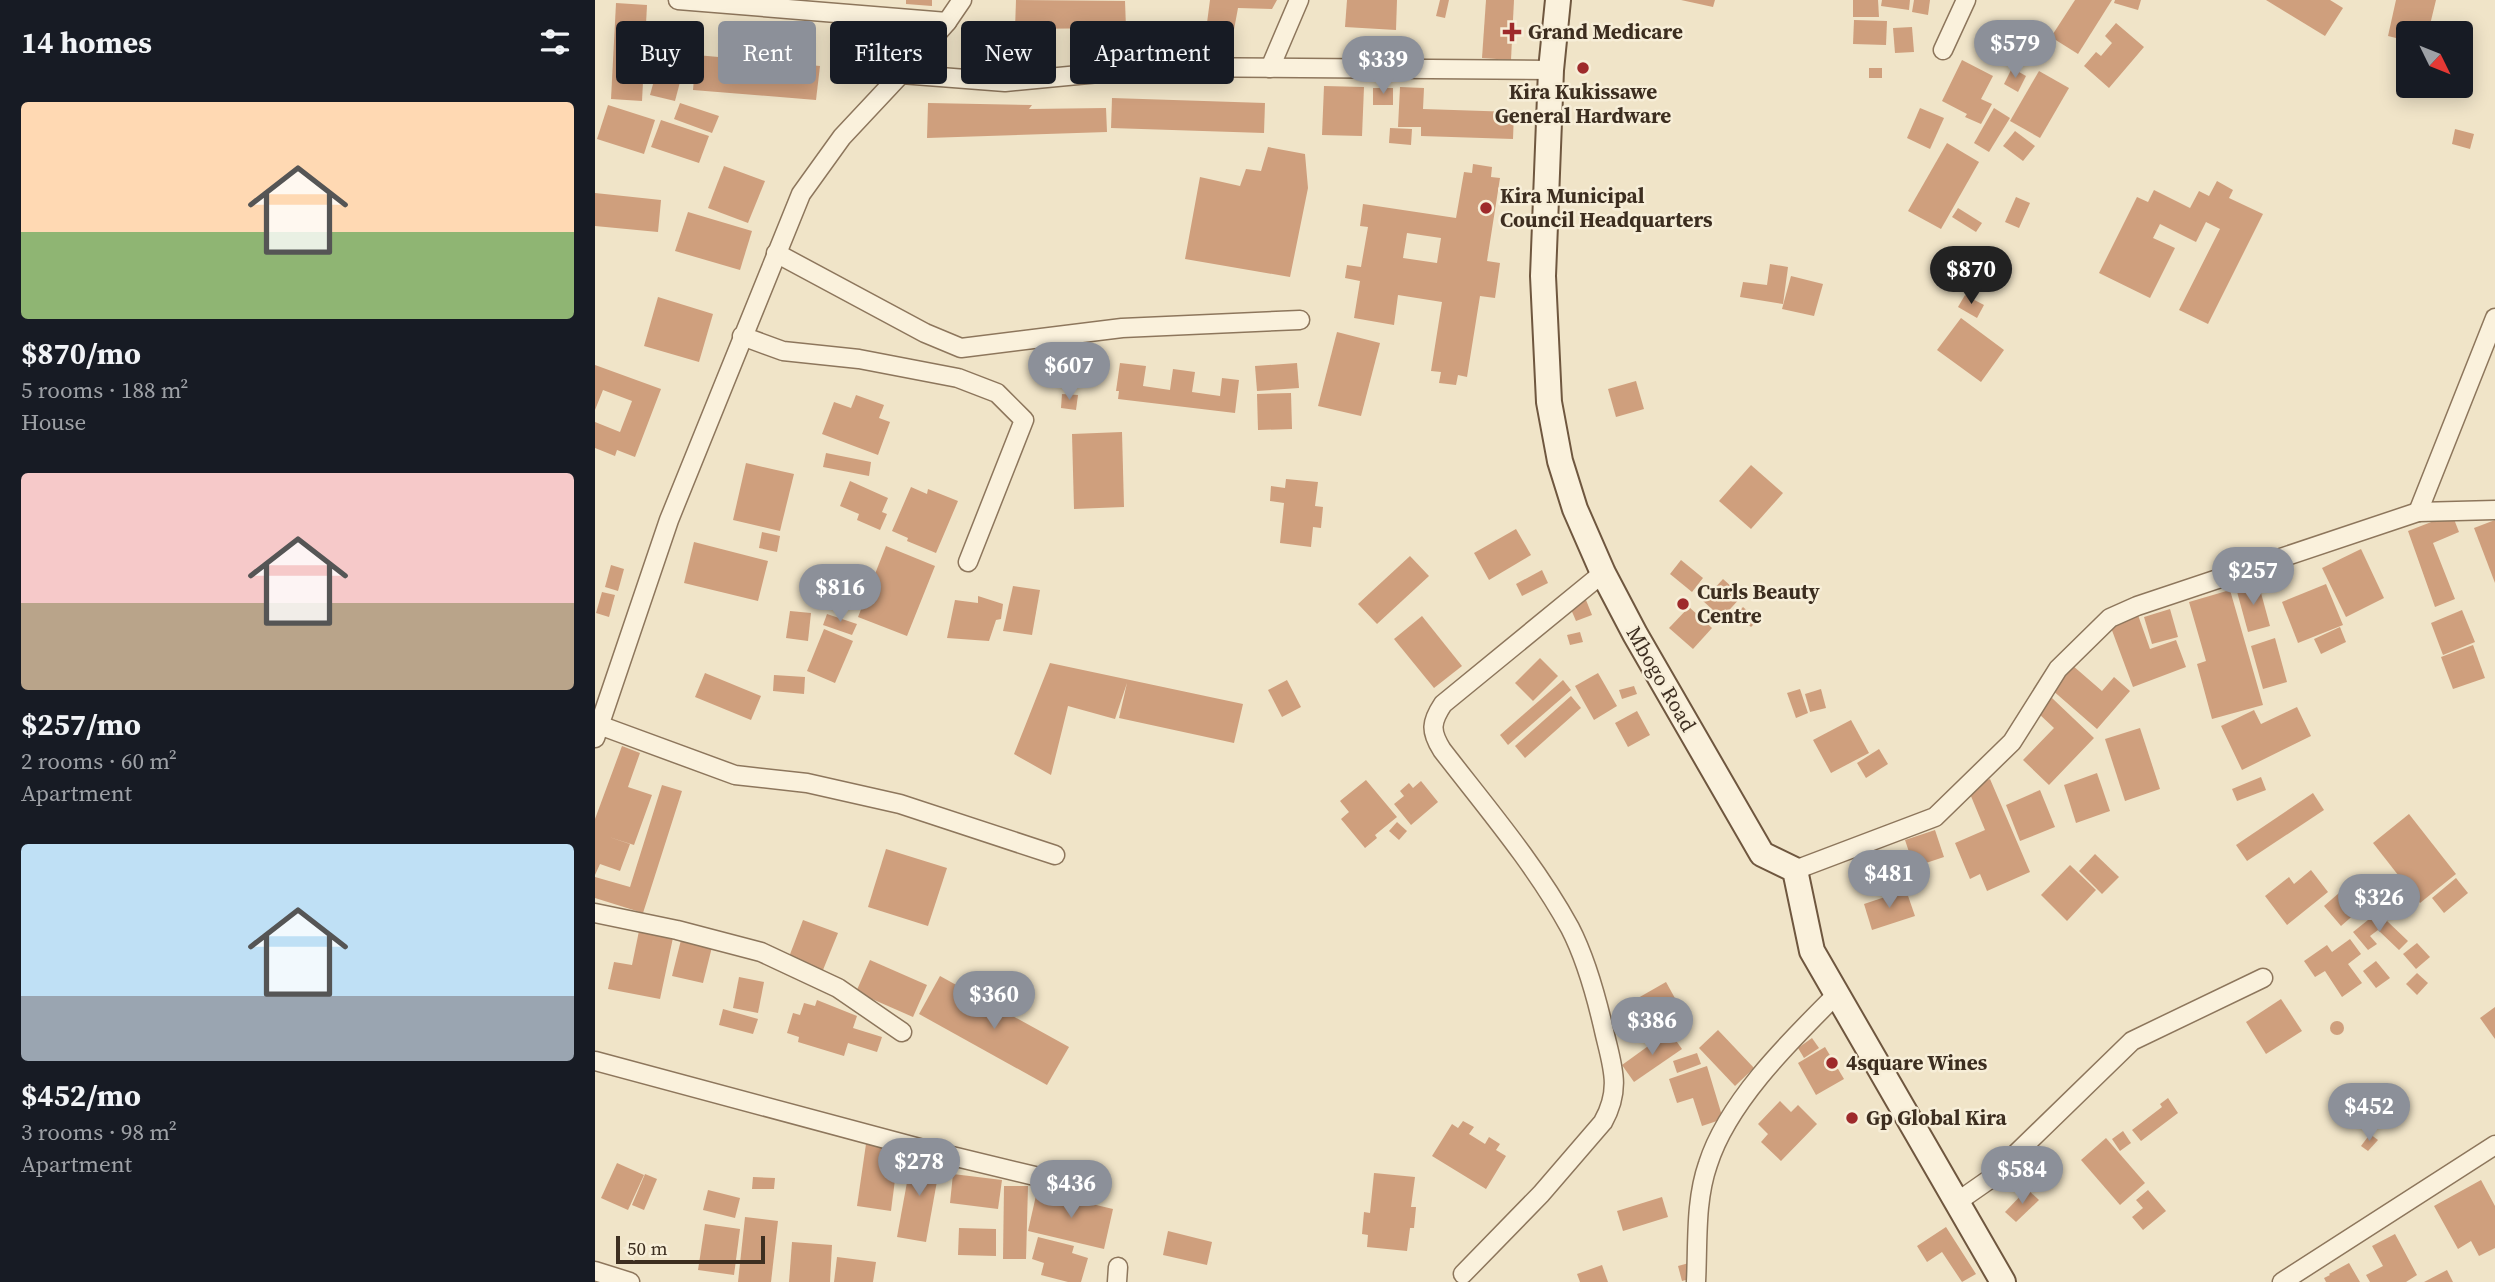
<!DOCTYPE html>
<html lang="en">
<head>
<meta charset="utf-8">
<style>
  :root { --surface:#171b24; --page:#20242c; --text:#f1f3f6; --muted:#9ea1a6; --accent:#8c9099 }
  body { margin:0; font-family:"Source Serif 4",serif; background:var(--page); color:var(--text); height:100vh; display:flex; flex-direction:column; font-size:26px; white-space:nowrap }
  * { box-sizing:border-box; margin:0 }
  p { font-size:23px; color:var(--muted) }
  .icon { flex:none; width:38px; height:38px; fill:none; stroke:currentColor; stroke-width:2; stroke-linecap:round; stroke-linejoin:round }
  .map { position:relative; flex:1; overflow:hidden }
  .side { display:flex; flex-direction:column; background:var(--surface); width:595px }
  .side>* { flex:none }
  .guide { position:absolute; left:21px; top:21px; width:665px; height:63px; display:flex; gap:14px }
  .needle { width:46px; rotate:133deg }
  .buttons { position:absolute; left:1801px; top:21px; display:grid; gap:14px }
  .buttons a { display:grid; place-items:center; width:77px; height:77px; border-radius:7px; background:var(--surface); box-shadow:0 4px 18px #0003; font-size:35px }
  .scale { position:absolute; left:21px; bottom:18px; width:149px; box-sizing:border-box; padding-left:7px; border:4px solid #3d2e20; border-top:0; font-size:19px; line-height:24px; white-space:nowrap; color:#3d2e20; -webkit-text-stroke:5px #f7eed8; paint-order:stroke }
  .price { position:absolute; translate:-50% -60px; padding:0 16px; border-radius:24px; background:var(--accent); color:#fff; font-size:23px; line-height:46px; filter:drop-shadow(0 2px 4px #0008) }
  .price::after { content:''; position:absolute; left:50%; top:42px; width:21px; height:16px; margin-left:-10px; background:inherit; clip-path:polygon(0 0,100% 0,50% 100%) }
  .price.on { background:#222; color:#fff }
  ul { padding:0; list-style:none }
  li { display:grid; align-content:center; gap:14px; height:371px; padding:0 21px }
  li span { display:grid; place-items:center; height:217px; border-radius:7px; color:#555 }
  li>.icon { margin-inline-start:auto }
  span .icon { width:126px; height:126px; fill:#fffc; stroke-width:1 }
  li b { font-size:30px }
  h2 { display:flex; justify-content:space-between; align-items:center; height:84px; padding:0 21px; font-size:30px }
  .pill { padding:0 24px; border-radius:7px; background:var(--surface); box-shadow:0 4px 18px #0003; font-size:24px; line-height:63px }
  .pill.on { background:var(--accent); color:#fff }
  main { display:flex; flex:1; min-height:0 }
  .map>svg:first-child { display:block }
</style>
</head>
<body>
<main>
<section class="side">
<h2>14 homes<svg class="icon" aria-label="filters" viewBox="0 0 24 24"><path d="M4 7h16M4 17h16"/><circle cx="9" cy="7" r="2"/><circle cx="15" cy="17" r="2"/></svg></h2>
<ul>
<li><span style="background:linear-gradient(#ffd9b3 60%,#8fb573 0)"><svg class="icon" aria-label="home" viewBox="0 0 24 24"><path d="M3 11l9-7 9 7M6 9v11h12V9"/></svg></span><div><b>$870/mo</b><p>5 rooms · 188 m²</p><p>House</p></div></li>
<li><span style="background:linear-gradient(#f6c9c9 60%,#b9a48a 0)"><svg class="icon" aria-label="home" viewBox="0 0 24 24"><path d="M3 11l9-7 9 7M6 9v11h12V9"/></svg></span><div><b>$257/mo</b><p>2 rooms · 60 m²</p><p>Apartment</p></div></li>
<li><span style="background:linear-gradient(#bfe0f5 70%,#9aa5b1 0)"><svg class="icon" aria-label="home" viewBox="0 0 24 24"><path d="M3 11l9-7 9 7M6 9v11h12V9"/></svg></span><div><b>$452/mo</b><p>3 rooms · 98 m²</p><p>Apartment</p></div></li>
</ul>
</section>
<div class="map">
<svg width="1900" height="1282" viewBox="0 0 1900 1282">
  <rect width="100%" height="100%" fill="#f0e4c8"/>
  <!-- building -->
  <g fill="#cf9f7d" fill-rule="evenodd">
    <path d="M311 0H337V6L311 4Z"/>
    <path d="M421 0 530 1 531 28 420 29Z"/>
    <path d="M615 0H682L677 9 643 8 638 35 610 38Z"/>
    <path d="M752 0H802L801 30 750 27Z"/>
    <path d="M845 0H854L850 18 841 16Z"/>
    <path d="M891 0H919L916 60 887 58Z"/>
    <path d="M1086 0H1120L1118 7Z"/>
    <path d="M1258 0H1283L1284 17H1258Z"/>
    <path d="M1287 0H1315L1314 10 1286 6Z"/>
    <path d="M1319 0H1335L1333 15 1317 12Z"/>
    <path d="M1480 0H1517L1483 54 1456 37Z"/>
    <path d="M1520 0H1546L1543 10 1519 3Z"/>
    <path d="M1671 0H1735L1748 8 1730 36Z"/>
    <path d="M1801 0H1841L1833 33H1813V41L1793 36Z"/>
    <path d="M21 3 52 5 47 101 16 99Z"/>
    <path d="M1259 20 1292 21 1291 45 1258 44Z"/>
    <path d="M1521 23 1549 47 1514 88 1489 66 1501 52 1506 56 1517 43 1510 36Z"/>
    <path d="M1317 27 1319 52 1300 53 1298 28Z"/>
    <path d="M71 37 95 44 80 101 55 95Z"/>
    <path d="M101 55 225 66 221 100 98 90Z"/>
    <path d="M1367 60 1398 76 1386 99 1397 104 1386 124 1370 117 1372 114 1347 101Z"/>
    <rect x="1274" y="68" width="13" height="10"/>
    <path d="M1417 68 1431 76 1423 92 1409 84Z"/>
    <path d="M1444 71 1474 88 1445 138 1415 121Z"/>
    <path d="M729 86 769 87 767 136 727 135Z"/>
    <path d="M805 87 829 88 828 109 919 112 918 139 826 136V127H803Z"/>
    <rect x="778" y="88" width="20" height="17"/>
    <path d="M517 98 670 103 669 133 516 128Z"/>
    <path d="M85 103 124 116 117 133 79 119Z"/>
    <path d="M333 103 437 105 434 109 511 108 512 132 332 138Z"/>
    <path d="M13 105 60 120 49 154 2 139Z"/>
    <path d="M1325 108 1349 118 1335 149 1312 138Z"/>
    <path d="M1399 108 1415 118 1394 152 1379 143Z"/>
    <path d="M66 120 114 136 104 163 56 147Z"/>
    <path d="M795 128 817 129 816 145 794 143Z"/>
    <path d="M1860 129 1879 134 1875 149 1857 144Z"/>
    <path d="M1420 131 1440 146 1428 161 1408 146Z"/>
    <path d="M1352 143 1384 162 1346 229 1313 211Z"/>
    <path d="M673 147 710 154 713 188 695 277 590 259 605 177 645 186 651 169 666 171Z"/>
    <path d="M878 164 897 167 896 177 905 178 892 261 905 263 900 298 885 296 872 377 863 375 861 385 844 383 846 372 836 371 847 302 803 295 799 325 759 318 765 281 750 278 752 265 766 267 773 227 765 226 768 204 861 218 869 172 877 173ZM812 233 846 238 842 263 808 258Z"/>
    <path d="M129 166 170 181 153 223 113 208Z"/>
    <path d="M1622 181 1638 190 1634 198 1668 214 1613 324 1584 310 1625 229 1611 222 1601 242 1565 224 1558 238 1580 248 1555 298 1504 273 1542 197 1553 202 1559 190 1595 208 1604 191 1614 196Z"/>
    <path d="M0 193 66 200 63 232 0 226Z"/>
    <path d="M1421 197 1435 203 1424 228 1410 222Z"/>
    <path d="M1363 208 1387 223 1381 232 1357 217Z"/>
    <path d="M93 212 157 231 145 270 80 251Z"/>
    <path d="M1175 264 1193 267 1188 304 1145 297 1148 282 1172 285Z"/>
    <path d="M1196 276 1228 284 1219 316 1187 309Z"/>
    <path d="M1370 295 1389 305 1382 318 1363 307Z"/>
    <path d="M63 297 118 314 104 362 49 346Z"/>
    <path d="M1366 318 1409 350 1386 382 1342 350Z"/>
    <path d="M742 332 785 343 766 416 723 406Z"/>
    <path d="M525 363 551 366 548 386 575 390 578 369 600 372 597 392 625 396 627 378 644 380 640 413 523 399 524 391H521Z"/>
    <path d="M702 363 704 388 662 391 660 366Z"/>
    <path d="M0 365 66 389 40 457 22 450 20 456 0 448V422L25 432 37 401 8 390 0 410Z"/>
    <path d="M1041 381 1049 409 1021 417 1013 389Z"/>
    <path d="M696 393 697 429 663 430 662 394Z"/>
    <path d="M467 394 483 395 481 410 466 408Z"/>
    <path d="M261 395 289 405 284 418 295 422 283 455 227 434 239 402 256 408Z"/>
    <path d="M527 432 529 507 479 509 477 434Z"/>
    <path d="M231 453 276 462 274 476 228 467Z"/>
    <path d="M151 463 199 474 185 531 138 520Z"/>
    <path d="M1156 465 1188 493 1156 529 1124 501Z"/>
    <path d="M691 479 723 482 720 506 728 507 726 528 718 527 716 547 685 543 689 503 675 501 676 486 690 488Z"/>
    <path d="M255 481 293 498 287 512 292 514 285 530 262 520 264 514 245 506Z"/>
    <path d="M316 487 332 494 333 489 363 501 341 553 312 541 313 538 297 531Z"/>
    <path d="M1857 514 1864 532 1838 543 1860 599 1840 607 1813 531Z"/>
    <path d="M1900 520V583L1879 528Z"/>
    <path d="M921 529 936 555 894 580 879 553Z"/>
    <path d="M167 532 185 536 182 552 164 548Z"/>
    <path d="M99 542 173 561 163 601 89 583Z"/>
    <path d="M291 546 340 566 312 636 263 617Z"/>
    <path d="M1766 549 1789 598 1751 617 1727 568Z"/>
    <path d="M815 556 834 576 782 624 763 604Z"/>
    <path d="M1086 560 1108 578 1097 592 1075 574Z"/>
    <path d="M16 565 29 569 23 591 10 587Z"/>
    <path d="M947 570 953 583 927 596 921 584Z"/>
    <path d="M1128 579 1147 596 1127 618 1108 601Z"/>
    <path d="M1663 582 1675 626 1653 632 1641 588Z"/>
    <path d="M1731 584 1748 625 1703 643 1687 602Z"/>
    <path d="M418 586 445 590 437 635 408 631Z"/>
    <path d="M1635 590 1668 705 1617 719 1602 664 1611 661 1594 602Z"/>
    <path d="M7 592 20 595 14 617 1 613Z"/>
    <path d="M383 596 408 604 406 619 401 620 394 641 352 638 360 600 383 603Z"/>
    <path d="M991 600 997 615 981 621 975 607Z"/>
    <path d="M1094 607 1117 628 1098 649 1074 628Z"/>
    <path d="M1148 607 1163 620 1156 627 1142 614Z"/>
    <path d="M1575 609 1583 637 1557 644 1549 617Z"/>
    <path d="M1867 610 1880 642 1848 655 1836 623Z"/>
    <path d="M195 611 216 613 213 641 191 638Z"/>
    <path d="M232 614 262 624 257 635 228 625Z"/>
    <path d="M1543 615 1555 649 1581 640 1591 667 1538 687 1515 625Z"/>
    <path d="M827 616 867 666 839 688 799 639Z"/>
    <path d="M1745 627 1751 642 1726 654 1719 639Z"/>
    <path d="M229 629 258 641 240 683 212 671Z"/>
    <path d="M985 632 988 642 975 645 972 635Z"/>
    <path d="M1680 638 1692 682 1668 689 1656 646Z"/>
    <path d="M1878 645 1890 678 1858 689 1846 657Z"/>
    <path d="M945 658 963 676 938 701 920 683Z"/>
    <path d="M455 663 648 704 639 743 524 718 532 683 520 719 473 706 456 775 419 754Z"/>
    <path d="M1477 665 1507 691 1519 677 1535 691 1502 729 1456 689Z"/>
    <path d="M110 673 166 696 156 720 100 697Z"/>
    <path d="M1003 673 1022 706 999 720 980 686Z"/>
    <path d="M179 675 210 677 209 694 178 691Z"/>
    <path d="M692 680 706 707 687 717 673 690Z"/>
    <path d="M968 680 976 690 913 745 905 735Z"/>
    <path d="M1039 686 1042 694 1027 699 1024 690Z"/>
    <path d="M1205 689 1213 713 1201 718 1192 693Z"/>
    <path d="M1226 689 1231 708 1215 712 1210 694Z"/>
    <path d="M976 696 986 708 930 758 920 746Z"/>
    <path d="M1457 698 1499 738 1454 785 1428 760 1459 728 1443 713Z"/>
    <path d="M1702 707 1716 736 1647 770 1626 726 1659 710 1666 724Z"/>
    <path d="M1042 711 1055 735 1033 747 1020 723Z"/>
    <path d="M1256 720 1274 753 1236 773 1218 740Z"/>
    <path d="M1545 728 1565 789 1530 801 1510 739Z"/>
    <path d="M27 746 45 753 33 787 57 795 39 845 14 837 35 844 25 871 5 864 0 875V819Z"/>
    <path d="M1284 749 1293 764 1271 778 1262 763Z"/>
    <path d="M1502 773 1515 811 1481 823 1469 785Z"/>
    <path d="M1666 777 1671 790 1642 801 1637 789Z"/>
    <path d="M1395 779 1435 872 1392 891 1385 874 1375 879 1360 843 1390 830 1373 789Z"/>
    <path d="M771 780 802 817 780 835 782 838 770 848 746 819 754 812 745 801Z"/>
    <path d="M826 781 843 802 816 825 799 804 809 796 805 791 814 783 818 788Z"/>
    <path d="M67 785 87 791 48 913 0 898V877L35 887Z"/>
    <path d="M1445 790 1460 827 1425 841 1411 805Z"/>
    <path d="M1718 793 1729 810 1652 861 1641 845Z"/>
    <path d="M1814 814 1861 874 1825 903 1778 843Z"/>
    <path d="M802 822 812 831 804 840 794 831Z"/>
    <path d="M1340 830 1349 857 1319 867 1310 840Z"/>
    <path d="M291 849 352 868 333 926 273 907Z"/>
    <path d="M1500 854 1524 877 1507 894 1484 871Z"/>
    <path d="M1475 865 1501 890 1472 921 1446 895Z"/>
    <path d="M1716 870 1733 892 1692 925 1670 896 1694 877 1699 884Z"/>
    <path d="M1861 878 1873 893 1849 913 1837 898Z"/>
    <path d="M1311 890 1320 916 1277 930 1269 904Z"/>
    <path d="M1744 893 1762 912 1746 926 1729 906Z"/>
    <path d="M1778 916 1787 926 1792 921 1813 941 1804 950 1783 930 1775 936 1782 944 1773 950 1758 932Z"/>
    <path d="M208 920 243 933 228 970 194 957Z"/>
    <path d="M45 926 79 933 65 999 13 989 19 962 37 965Z"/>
    <path d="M1755 939 1766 954 1753 964 1767 983 1747 997 1730 971 1720 977 1709 961 1732 945 1737 952Z"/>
    <path d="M86 940 117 947 108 983 77 976Z"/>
    <path d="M1822 943 1835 957 1821 969 1808 954Z"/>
    <path d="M275 960 332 985 318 1017 261 992Z"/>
    <path d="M1781 961 1795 978 1781 988 1768 971Z"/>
    <path d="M1822 973 1833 983 1822 995 1811 984Z"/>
    <path d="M345 976 474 1047 452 1085 324 1014Z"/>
    <path d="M144 977 169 982 163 1013 138 1008Z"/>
    <path d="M1071 982 1092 1020 1064 1036 1043 998Z"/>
    <path d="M1686 999 1707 1031 1671 1054 1651 1022Z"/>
    <path d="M222 1000 262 1016 258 1028 287 1037 282 1052 253 1043 249 1056 203 1042 204 1037 192 1033 198 1013 205 1015 209 1003 220 1006Z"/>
    <path d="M1900 1007V1039L1885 1018Z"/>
    <path d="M128 1009 163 1019 158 1034 124 1025Z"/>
    <circle cx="1742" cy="1028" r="7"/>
    <path d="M1123 1030 1159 1068 1140 1086 1104 1048Z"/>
    <path d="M1074 1031 1087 1049 1039 1082 1027 1065Z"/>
    <path d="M1217 1038 1224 1048 1209 1058 1203 1048Z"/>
    <path d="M1230 1047 1249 1079 1221 1095 1203 1063Z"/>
    <path d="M1102 1053 1106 1064 1082 1073 1078 1061Z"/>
    <path d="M1112 1066 1128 1119 1107 1126 1098 1098 1082 1103 1074 1079Z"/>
    <path d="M1573 1098 1583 1113 1546 1141 1537 1130 1567 1107 1565 1104Z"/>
    <path d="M1185 1101 1196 1112 1203 1105 1222 1124 1186 1161 1166 1142 1173 1134 1163 1124Z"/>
    <path d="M868 1121 879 1127 874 1134 890 1144 894 1137 905 1144 901 1150 911 1156 891 1189 837 1156 857 1124 863 1128Z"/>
    <path d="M1528 1131 1536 1143 1525 1151 1517 1139Z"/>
    <path d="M1775 1134 1783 1140 1773 1151 1766 1146Z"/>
    <path d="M1511 1138 1550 1183 1525 1205 1486 1160Z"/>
    <path d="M271 1144 304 1148 296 1211 262 1206Z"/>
    <path d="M317 1155 346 1159 331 1242 302 1237Z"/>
    <path d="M22 1163 49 1175 33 1210 6 1198Z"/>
    <path d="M779 1173 820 1177 816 1207H821L819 1228H815L812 1251 772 1247 773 1235 767 1234 769 1212 775 1213Z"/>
    <path d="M50 1174 62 1179 49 1210 37 1205Z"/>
    <path d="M358 1174 407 1180 403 1209 355 1203Z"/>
    <path d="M158 1177 180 1178 179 1189H157Z"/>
    <path d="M1886 1180 1900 1206V1248L1884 1256 1876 1241 1863 1249 1839 1206Z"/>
    <path d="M409 1186H433L431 1259H408Z"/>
    <path d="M1432 1189 1444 1200 1421 1222 1410 1212Z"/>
    <path d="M113 1190 145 1198 140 1218 108 1210Z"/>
    <path d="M1553 1190 1571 1211 1548 1230 1537 1217 1548 1208 1541 1200Z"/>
    <path d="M442 1191 518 1209 509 1249 433 1231Z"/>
    <path d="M1067 1197 1073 1217 1028 1231 1022 1211Z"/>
    <path d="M150 1217 183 1221 176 1282H143Z"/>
    <path d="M110 1224 145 1229 139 1275 103 1270Z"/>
    <path d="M1351 1227 1381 1274 1367 1282 1347 1252 1332 1262 1322 1246Z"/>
    <path d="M364 1228 401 1229V1256L363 1255Z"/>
    <path d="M573 1231 617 1242 612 1265 568 1255Z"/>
    <path d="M1800 1234 1822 1275 1811 1282H1775L1771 1275 1788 1266 1777 1246Z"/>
    <path d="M443 1237 479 1246 477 1253 493 1258 486 1282H473L446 1275 449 1263 437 1259Z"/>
    <path d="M197 1242 237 1245 235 1282H194Z"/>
    <path d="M242 1257 281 1262 278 1282H239Z"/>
    <path d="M1094 1263 1098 1278 1087 1281 1083 1266Z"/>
    <path d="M1754 1263 1765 1282H1731L1729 1278 1735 1275 1734 1274Z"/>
    <path d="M1007 1265 1013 1282H985L982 1274Z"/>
    <path d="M1852 1270 1858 1282H1829Z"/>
  </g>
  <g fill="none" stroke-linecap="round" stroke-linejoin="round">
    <!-- minor casing -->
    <g stroke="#8d765c" stroke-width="21">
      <g id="minor">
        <path d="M83 0 352 22"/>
        <path d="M1348 50 1371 0"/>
        <path d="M675 68 704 0"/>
        <path d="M306 74 410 82 567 67 956 70"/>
        <path d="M181 253 330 333 366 348 527 328 705 320"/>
        <path d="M147 336 188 351 264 359 363 378 402 393 429 420 373 562"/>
        <path d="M1823 512 1900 318"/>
        <path d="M4 725 140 775 212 783 305 804 460 855"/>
        <path d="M0 738 74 520 206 194 247 137 306 74 352 22 367 0"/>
        <path d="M1200 870 1340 817 1417 742 1463 669 1515 618 1542 606 1823 512 1900 510"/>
        <path d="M0 913 82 930 166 952 243 988 307 1032"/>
        <path d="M0 1061 328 1149 444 1177"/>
        <path d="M1362 1202 1395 1179 1537 1041 1668 978"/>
        <path d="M0 1271 35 1282"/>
        <path d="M868 1274 946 1194 1008 1122C1026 1090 1018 1068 1010 1035 1002 999 992 961 975 928 940 864 891 807 847 750 835 731 836 722 848 704L1008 573"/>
        <path d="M522 1282 523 1267"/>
        <path d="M1101 1282C1103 1243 1100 1201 1113 1164 1133 1101 1196 1040 1242 994"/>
        <path d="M1687 1282 1900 1145"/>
      </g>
    </g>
    <!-- secondary casing -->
    <g stroke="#6f573f" stroke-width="28">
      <path id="secondary" d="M963 0 956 70 948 276 954 402 965 461 980 509 1008 573 1040 634 1167 854 1200 870 1217 951 1408 1282"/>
    </g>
    <!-- minor -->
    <use href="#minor" stroke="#faf1dc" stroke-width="18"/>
    <!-- secondary -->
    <use href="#secondary" stroke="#faf1dc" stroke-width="24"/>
  </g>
  <!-- markers -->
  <g fill="#9e2a2b" stroke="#f7eed8" stroke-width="2.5">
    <path d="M913.5 21.5h7v7h7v7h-7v7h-7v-7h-7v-7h7z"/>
    <circle cx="988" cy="68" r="7"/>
    <circle cx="891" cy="208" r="7"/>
    <circle cx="1088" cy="604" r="7"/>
    <circle cx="1237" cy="1063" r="7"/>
    <circle cx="1257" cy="1118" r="7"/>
  </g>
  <g text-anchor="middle" stroke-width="5" stroke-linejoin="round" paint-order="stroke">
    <!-- poi labels -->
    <g font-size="21" font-weight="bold" fill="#3d2e20" stroke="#f7eed8" text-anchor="start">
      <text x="933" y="39">Grand Medicare</text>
      <text x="988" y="99" text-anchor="middle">Kira Kukissawe<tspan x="988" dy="24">General Hardware</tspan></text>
      <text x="905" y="203">Kira Municipal<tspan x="905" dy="24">Council Headquarters</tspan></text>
      <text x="1102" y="599">Curls Beauty<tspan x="1102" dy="24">Centre</tspan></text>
      <text x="1251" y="1070">4square Wines</text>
      <text x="1271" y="1125">Gp Global Kira</text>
    </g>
    <!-- street labels -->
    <g font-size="21" fill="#3d2e20" stroke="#f7eed8">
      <text transform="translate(1066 679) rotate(60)" y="7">Mbogo Road</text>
    </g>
  </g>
</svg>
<div class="buttons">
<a><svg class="needle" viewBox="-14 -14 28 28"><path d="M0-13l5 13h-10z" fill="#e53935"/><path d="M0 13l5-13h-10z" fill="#9ea1a6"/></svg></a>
</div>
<div class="scale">50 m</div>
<b class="price" style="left:1420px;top:80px">$579</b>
<b class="price" style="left:788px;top:96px">$339</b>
<b class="price on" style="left:1376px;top:306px">$870</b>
<b class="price" style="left:474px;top:402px">$607</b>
<b class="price" style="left:1658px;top:607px">$257</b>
<b class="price" style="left:245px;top:624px">$816</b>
<b class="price" style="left:1294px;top:910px">$481</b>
<b class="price" style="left:1784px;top:934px">$326</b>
<b class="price" style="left:399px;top:1031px">$360</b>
<b class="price" style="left:1057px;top:1057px">$386</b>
<b class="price" style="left:1774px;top:1143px">$452</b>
<b class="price" style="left:324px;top:1198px">$278</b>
<b class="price" style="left:1427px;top:1206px">$584</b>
<b class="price" style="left:476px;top:1220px">$436</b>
<div class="guide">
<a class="pill">Buy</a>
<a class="pill on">Rent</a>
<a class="pill">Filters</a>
<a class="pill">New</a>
<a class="pill">Apartment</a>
</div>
</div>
</main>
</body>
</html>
